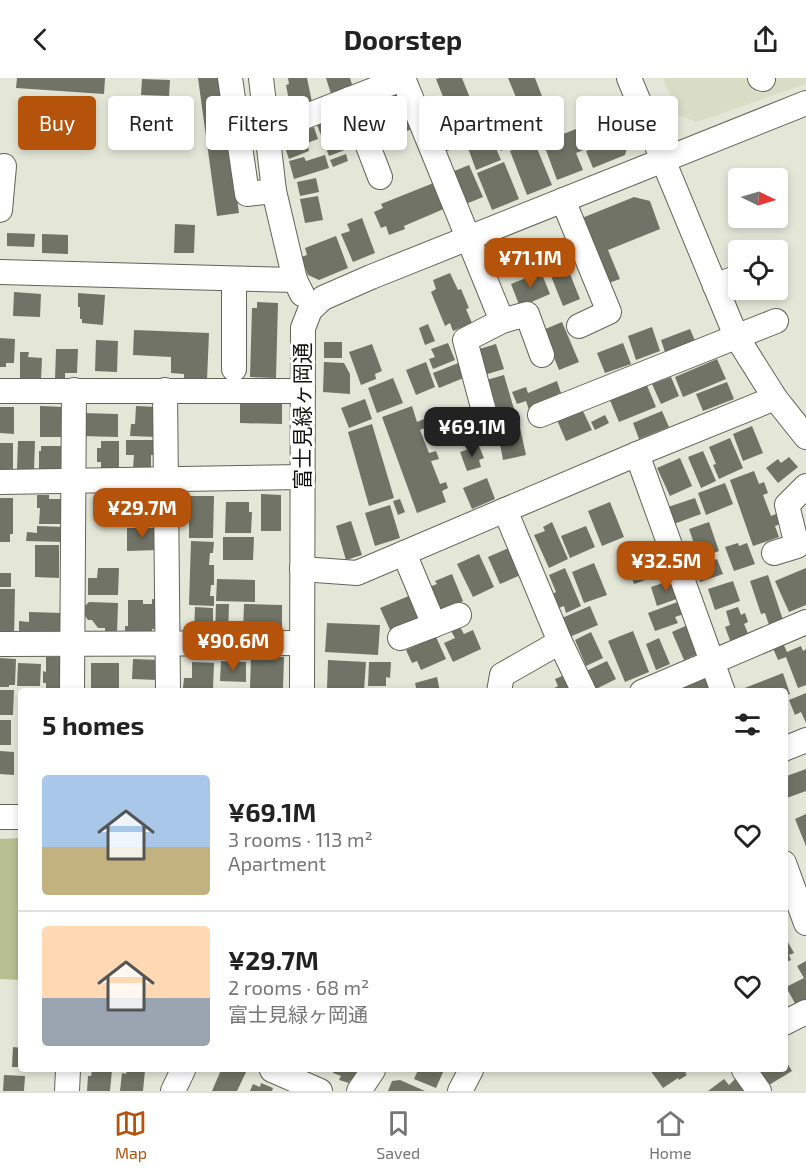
<!DOCTYPE html>
<html lang="en">
<head>
<meta charset="utf-8">
<style>
  :root { --surface:#fff; --page:#f2f2f2; --text:#222; --muted:#767676; --line:#e0e0e0; --accent:#b45309 }
  body { margin:0; font-family:"Exo 2","Noto Sans JP",sans-serif; background:var(--page); color:var(--text); height:100vh; display:flex; flex-direction:column; font-size:22px; white-space:nowrap }
  * { box-sizing:border-box; margin:0 }
  p { font-size:20px; color:var(--muted) }
  .icon { flex:none; width:33px; height:33px; fill:none; stroke:currentColor; stroke-width:2; stroke-linecap:round; stroke-linejoin:round }
  .map { position:relative; flex:1; overflow:hidden }
  .drawer { position:absolute; left:18px; top:610px; width:770px; height:384px; display:flex; flex-direction:column; background:var(--surface); border-radius:6px; box-shadow:0 3px 9px #0003 }
  .drawer>* { flex:none }
  .top-card { position:absolute; left:18px; top:18px; width:771px; height:54px; display:flex; gap:12px }
  .needle { width:39px; rotate:95deg }
  .controls { position:absolute; left:728px; top:90px; display:grid; gap:12px }
  .controls a { display:grid; place-items:center; width:60px; height:60px; border-radius:6px; background:var(--surface); box-shadow:0 3px 9px #0003; font-size:30px }
  .price { position:absolute; translate:-50% -51px; padding:0 14px; border-radius:12px; background:var(--accent); color:#fff; font-size:20px; line-height:39px; filter:drop-shadow(0 2px 3px #0008) }
  .price::after { content:''; position:absolute; left:50%; top:36px; width:18px; height:14px; margin-left:-9px; background:inherit; clip-path:polygon(0 0,100% 0,50% 100%) }
  .price.active { background:#222; color:#fff }
  ul { padding:0; list-style:none }
  li { display:flex; align-items:center; gap:18px; height:150px; padding:0 24px }
  li+li { border-top:2px solid var(--line) }
  li span { display:grid; place-items:center; flex:none; width:168px; height:120px; border-radius:6px; color:#555 }
  li>.icon { margin-inline-start:auto }
  span .icon { width:72px; height:72px; fill:#fffc; stroke-width:1 }
  li b { font-size:26px }
  h2 { display:flex; justify-content:space-between; align-items:center; height:72px; padding:0 24px; font-size:26px }
  .pill { padding:0 21px; border-radius:6px; background:var(--surface); box-shadow:0 3px 9px #0003; font-size:21px; line-height:54px }
  .pill.active { background:var(--accent); color:#fff }
  header { display:flex; justify-content:space-between; align-items:center; height:78px; padding:0 24px; background:var(--surface); font-size:27px; font-weight:700 }
  .dock { display:flex; justify-content:space-around; align-items:center; height:84px; border-top:2px solid var(--line); background:var(--surface); font-size:16px; color:var(--muted) }
  .dock a { display:grid; justify-items:center; gap:3px }
  .dock .active { color:var(--accent) }
  .map>svg:first-child { display:block }
</style>
</head>
<body>
<header><svg class="icon" aria-label="back" viewBox="0 0 24 24"><path d="M15 5l-7 7 7 7"/></svg>Doorstep<svg class="icon" aria-label="share" viewBox="0 0 24 24"><path d="M12 15V3M7 8l5-5 5 5M5 13v7h14v-7"/></svg></header>
<div class="map">
<svg width="806" height="1013" viewBox="0 0 806 1013">
  <rect width="100%" height="100%" fill="#e4e7d8"/>
  <!-- built -->
  <path fill="#d9ddc6" d="M663 0H806V6L697 44 678 37Z"/>
  <!-- park -->
  <path fill="#b7bf92" d="M21 760V902L0 901V761Z"/>
  <!-- building -->
  <g fill="#707365">
    <path d="M17 0H105L104 16 16 10Z"/>
    <path d="M198 0H220L239 135 217 138Z"/>
    <path d="M288 0H307L313 29 291 33 286 7 289 6Z"/>
    <path d="M326 0H350L354 13 332 19Z"/>
    <path d="M439 0H462L481 48 458 57 436 1Z"/>
    <path d="M508 0H535L545 26 523 36Z"/>
    <path d="M142 1 170 2 169 18 141 17Z"/>
    <path d="M400 14 414 50 393 59 386 41 389 40 381 22Z"/>
    <path d="M614 33 623 55 586 69 578 47Z"/>
    <path d="M513 36 524 63 501 73 490 45Z"/>
    <path d="M333 41 345 72 329 78 317 47Z"/>
    <path d="M314 49 318 61 307 65 309 73 289 81 282 61Z"/>
    <path d="M576 51 584 72 576 75 583 92 557 102 543 64Z"/>
    <path d="M461 57 464 66 445 74 441 66Z"/>
    <path d="M625 57 628 66 625 77 593 90 586 73Z"/>
    <path d="M492 61 501 82 476 92 468 70Z"/>
    <path d="M534 63 552 107 527 117 510 73Z"/>
    <path d="M346 76 348 83 333 89 330 82Z"/>
    <path d="M325 77 329 90 294 101 289 83 304 79 306 83Z"/>
    <path d="M504 84 519 121 492 132 477 95Z"/>
    <path d="M469 87 483 119 461 128 447 96Z"/>
    <path d="M316 100 319 114 300 118 297 104Z"/>
    <path d="M436 104 446 130 404 148 405 151 389 157 386 148 381 150 374 134 383 130 381 126Z"/>
    <path d="M318 118 323 142 305 145 300 121Z"/>
    <path d="M634 119 650 123 660 151 608 172 620 201 603 207 577 142Z"/>
    <path d="M362 140 375 175 353 184 341 156 350 153 347 146Z"/>
    <path d="M175 146 195 147 194 175H174Z"/>
    <path d="M7 155 35 156 34 169 7 168Z"/>
    <path d="M42 156 68 157V176L42 175Z"/>
    <path d="M336 158 348 190 319 202 308 197 301 179 307 177 305 170Z"/>
    <path d="M508 166 517 187 494 197 485 176Z"/>
    <path d="M558 166 580 221 563 228 541 173Z"/>
    <path d="M541 194 550 216 520 229 511 206Z"/>
    <path d="M450 195 458 212 461 211 469 230 466 231 472 245 453 253 450 245 445 248 431 214 436 211 433 202Z"/>
    <path d="M14 214 41 216 40 239 13 238Z"/>
    <path d="M78 215 105 217 103 247 82 245V241H80V229H78Z"/>
    <path d="M257 224 278 225 276 300 250 299 252 230H257Z"/>
    <path d="M562 244 579 284 559 292 543 252Z"/>
    <path d="M428 246 435 263 425 267 419 250Z"/>
    <path d="M652 249 660 273 636 282 628 258Z"/>
    <path d="M690 251 696 265 666 277 661 262Z"/>
    <path d="M134 252 209 255 207 302 184 301V296L171 295V279L133 277Z"/>
    <path d="M0 260 15 261 14 285H6V289H0Z"/>
    <path d="M96 262 118 263 117 294 95 293Z"/>
    <rect x="324" y="264" width="18" height="16"/>
    <path d="M448 265 455 282 433 291 429 281 435 279 431 271Z"/>
    <path d="M623 265 631 286 605 295 597 275Z"/>
    <path d="M372 266 382 293 375 296 376 301 361 307 349 274Z"/>
    <path d="M496 266 504 291 484 297 476 272Z"/>
    <path d="M56 271H78L77 295H65V301H55Z"/>
    <path d="M20 274H29L28 279 42 280 41 302 20 301Z"/>
    <path d="M717 281 726 301 683 319 675 299Z"/>
    <path d="M324 284 344 285 350 296V316L323 314Z"/>
    <path d="M426 284 435 309 416 317 406 292Z"/>
    <path d="M461 284 466 299 439 310 433 295Z"/>
    <path d="M504 297 514 331 498 335 495 325 489 327 483 303Z"/>
    <path d="M671 299 679 318 661 326 652 306Z"/>
    <path d="M393 300 403 325 377 335 368 310Z"/>
    <path d="M557 303 561 315 557 316 559 321 529 332 526 323 517 326 512 314 526 309 528 315Z"/>
    <path d="M727 304 734 321 703 333 696 316Z"/>
    <path d="M646 305 656 329 619 344 609 320Z"/>
    <path d="M365 321 372 341 349 350 341 330Z"/>
    <path d="M240 325 282 326V346L240 345Z"/>
    <path d="M40 328 64 329 63 359H40Z"/>
    <path d="M136 328 158 329 157 359 130 358 131 346H135Z"/>
    <path d="M412 328 417 344 424 341 427 349 420 352 429 375 436 373 439 381 431 383 440 406 446 404 448 410 442 413 446 424 417 435 382 339Z"/>
    <path d="M0 329H14V356L0 355Z"/>
    <path d="M582 331 592 352 566 363 557 342Z"/>
    <path d="M662 333 669 349 639 361 633 345Z"/>
    <path d="M82 335 118 336V359L82 358Z"/>
    <path d="M605 337 609 345 595 352 591 344Z"/>
    <path d="M372 346 394 420 369 428 348 354Z"/>
    <path d="M752 348 763 375 743 383 733 356Z"/>
    <path d="M520 350 526 377 503 382 498 355Z"/>
    <path d="M730 360 743 390 719 401 713 387 716 386 709 369Z"/>
    <path d="M126 362H157V377H151V390H133L134 377H126Z"/>
    <path d="M18 363H35L34 392 17 391Z"/>
    <path d="M101 363H119V393H101V384H97V370H101Z"/>
    <rect x="0" y="365" width="13" height="28"/>
    <path d="M41 368H65L64 394H39V373H41Z"/>
    <path d="M479 368 484 380 479 382 481 389 467 393 460 374Z"/>
    <path d="M703 373 716 403 701 410 688 379Z"/>
    <path d="M789 379 798 389 778 405 766 390 778 381 781 385Z"/>
    <path d="M680 380 692 408 670 418 657 390Z"/>
    <path d="M754 393 759 406 764 404 768 415 763 417 771 438 776 436 780 446 775 448 779 459 753 468 730 402Z"/>
    <path d="M487 400 495 421 472 431 463 410Z"/>
    <path d="M725 405 733 426 706 437 698 415Z"/>
    <rect x="175" y="414" width="10" height="16"/>
    <path d="M261 416 281 417V453H261Z"/>
    <path d="M37 417H49V421H63V446H39L40 430H37Z"/>
    <path d="M189 418H214L213 460H189Z"/>
    <rect x="128" y="419" width="31" height="28"/>
    <path d="M0 420H13V456H10V464H0Z"/>
    <path d="M695 420 701 436 671 447 665 430Z"/>
    <path d="M400 421 405 434 398 437 393 423Z"/>
    <path d="M226 424H249V434H252L251 455H225Z"/>
    <path d="M610 424 624 459 602 468 588 433Z"/>
    <path d="M390 427 400 460 375 468 365 435Z"/>
    <path d="M351 443 362 477 346 482 336 448Z"/>
    <path d="M552 444 568 481 549 490 534 457 545 453 543 449Z"/>
    <path d="M709 444 719 473 699 480 689 451Z"/>
    <path d="M37 448 65 449V464L26 463 27 454 37 455Z"/>
    <path d="M586 448 595 469 570 480 561 458Z"/>
    <path d="M127 450H158V472L127 473Z"/>
    <path d="M223 459H254L253 482H223Z"/>
    <path d="M191 463 214 464 213 475H210L209 487H214V507H211L210 518H214V528L189 527Z"/>
    <path d="M738 465 739 468 747 465 755 486 734 493 725 469Z"/>
    <path d="M35 467H59V500L35 499Z"/>
    <path d="M511 469 523 496 500 506 488 479Z"/>
    <path d="M660 472 668 494 634 506 626 484Z"/>
    <path d="M479 476 494 509 473 519 457 486Z"/>
    <path d="M717 481 723 496 700 504 697 495 699 494 697 488Z"/>
    <path d="M594 485 607 517 584 525 572 494Z"/>
    <path d="M98 490H119L118 517H88V500H97Z"/>
    <path d="M565 490 581 528 566 535 564 528 559 530 553 516 556 514 549 497Z"/>
    <path d="M806 490V527L789 534 775 503Z"/>
    <rect x="0" y="495" width="11" height="14"/>
    <path d="M452 496 463 523 439 533 429 509 437 506 435 503Z"/>
    <path d="M768 497 783 542 769 547 765 535 761 536 750 503Z"/>
    <path d="M217 501 255 502V524L216 523Z"/>
    <path d="M675 501 682 519 657 528 651 509Z"/>
    <path d="M733 503 740 523 715 532 708 511Z"/>
    <path d="M0 511H15L14 560H0Z"/>
    <path d="M411 517 422 540 391 554 380 530Z"/>
    <path d="M152 521 159 522 157 551H152V559L125 558V548H128V522H143V526H152Z"/>
    <path d="M680 523 684 536 675 539 678 545 655 553 648 535Z"/>
    <path d="M89 524 118 525 117 556 105 555V550H98L92 542H88L81 532Z"/>
    <path d="M216 526H229L228 556H215Z"/>
    <path d="M244 526 282 527V556L243 555Z"/>
    <path d="M590 528 598 547 567 560 562 540Z"/>
    <path d="M195 529 213 530V558H194Z"/>
    <path d="M738 529 741 537 745 535 748 544 744 546 749 558 731 565 725 549 730 547 726 533Z"/>
    <path d="M29 534 63 535V558L19 557V543L29 544Z"/>
    <path d="M327 545 380 547 378 577 325 574Z"/>
    <path d="M690 546 702 574 684 582 672 554Z"/>
    <path d="M460 549 464 556 473 552 481 571 453 584 444 565 455 560 451 553Z"/>
    <path d="M633 553 649 594 625 604 608 563Z"/>
    <path d="M591 554 603 580 586 588 575 562Z"/>
    <path d="M436 559 446 581 421 592 417 583 412 585 406 572Z"/>
    <path d="M659 560 670 586 656 592 646 566Z"/>
    <path d="M782 563 787 574 801 568 803 573 806 571V607L798 610 786 579 778 582 772 568Z"/>
    <path d="M251 578 284 579 283 610H250Z"/>
    <path d="M46 579H66V614H46V605H43V593L46 594Z"/>
    <path d="M0 580 16 581 15 607H9V609H0Z"/>
    <path d="M133 581 159 582 158 602 132 601Z"/>
    <path d="M328 582 366 584 364 612 327 611Z"/>
    <path d="M221 583 246 584V604L220 603Z"/>
    <path d="M607 583 616 601 590 614 580 596Z"/>
    <path d="M192 584 214 585 213 611 183 610 184 600H192Z"/>
    <path d="M369 584H391L390 600 386 599V608H368Z"/>
    <path d="M18 585 41 586 40 608H17Z"/>
    <rect x="91" y="585" width="28" height="26"/>
    <path d="M783 595 790 616 784 618V614H742V611Z"/>
    <path d="M711 597 713 614H686L684 609Z"/>
    <path d="M562 598 564 602 567 600 573 614H547L558 608 555 601Z"/>
    <path d="M437 599 440 614H417L415 605Z"/>
    <path d="M0 612H14L13 637H0Z"/>
    <path d="M806 615V645L801 634 795 637 789 622Z"/>
    <rect x="0" y="642" width="11" height="25"/>
    <path d="M0 673 14 674V697L0 696Z"/>
    <path d="M806 691V713L784 721V699Z"/>
    <path d="M806 736V768L795 741Z"/>
    <path d="M784 857 794 875 789 877 791 882 784 885Z"/>
    <path d="M806 883V924L797 929 786 909 804 900 797 888Z"/>
    <path d="M13 969 21 970V989H12Z"/>
    <path d="M784 980 792 993 769 1007 760 992H784Z"/>
    <path d="M92 992H112L110 1013H87L88 998H91Z"/>
    <path d="M127 992H145L143 1013H120L122 995 126 996Z"/>
    <path d="M221 992H247L237 1013H212Z"/>
    <path d="M334 992H360L355 1003 350 1002 349 1005 339 1002 341 998 333 995Z"/>
    <path d="M418 992H444L436 1010 414 1001Z"/>
    <path d="M650 992H690L685 995 687 997 679 1002 678 1000 663 1010Z"/>
    <path d="M4 997 25 998 24 1013H3Z"/>
    <path d="M724 1001 729 1007 735 1001 744 1013H708Z"/>
    <path d="M400 1002 425 1013H388L392 1003Z"/>
    <path d="M261 1005 273 1010 272 1013H250L253 1006 260 1009Z"/>
  </g>
  <g fill="none" stroke-linecap="round" stroke-linejoin="round">
    <!-- minor casing -->
    <g stroke="#626457" stroke-width="26">
      <g id="minor">
        <path d="M230 0 247 116 274 113"/>
        <path d="M261 0 274 113 295 202 302 216"/>
        <path d="M403 0 502 243"/>
        <path d="M629 0 736 258 775 320 806 359"/>
        <path d="M760 0 763 1"/>
        <path d="M350 21 380 99"/>
        <path d="M268 53 404 0"/>
        <path d="M563 122 609 234 579 248"/>
        <path d="M0 132 4 88"/>
        <path d="M0 194 295 202"/>
        <path d="M715 208 738 199"/>
        <path d="M234 291V202"/>
        <path d="M165 312 168 614"/>
        <path d="M0 313H303"/>
        <path d="M540 337 776 243"/>
        <path d="M489 352 465 262 502 243 527 236 542 277"/>
        <path d="M637 376 723 614"/>
        <path d="M0 404 303 399"/>
        <path d="M505 432 560 564 584 614"/>
        <path d="M774 475 797 468 787 427 806 408"/>
        <path d="M302 491 357 495 637 376 775 320"/>
        <path d="M434 547 459 537"/>
        <path d="M400 560 434 547 404 475"/>
        <path d="M0 566 302 565"/>
        <path d="M72 614 74 312"/>
        <path d="M302 614 303 250 310 232 323 220 371 199 806 25"/>
        <path d="M499 614 502 597 560 564"/>
        <path d="M642 614 806 544"/>
        <path d="M784 671 806 662"/>
        <path d="M0 739H21"/>
        <path d="M784 785 806 845"/>
        <path d="M784 945 806 934"/>
        <path d="M272 992 320 1013"/>
        <path d="M744 992 759 1013"/>
        <path d="M67 1013 68 992"/>
        <path d="M173 1013 183 992"/>
        <path d="M359 1013 373 992"/>
        <path d="M460 1013 471 992"/>
      </g>
    </g>
    <!-- minor -->
    <use href="#minor" stroke="#fff" stroke-width="24"/>
  </g>
  <g text-anchor="middle" stroke-width="6" stroke-linejoin="round" paint-order="stroke">
    <!-- street labels -->
    <g font-size="21" fill="#12130e" stroke="#fff">
      <text transform="translate(303 338) rotate(-90)" y="7">富士見緑ヶ岡通</text>
    </g>
  </g>
</svg>
<div class="controls">
<a><svg class="needle" viewBox="-14 -14 28 28"><path d="M0-13l5 13h-10z" fill="#e53935"/><path d="M0 13l5-13h-10z" fill="#767676"/></svg></a>
<a><svg class="icon" aria-label="locate" viewBox="0 0 24 24"><circle cx="12" cy="12" r="6"/><path d="M12 2v4M12 18v4M2 12h4M18 12h4"/></svg></a>
</div>
<b class="price" style="left:530px;top:211px">¥71.1M</b>
<b class="price active" style="left:472px;top:380px">¥69.1M</b>
<b class="price" style="left:142px;top:461px">¥29.7M</b>
<b class="price" style="left:666px;top:514px">¥32.5M</b>
<b class="price" style="left:233px;top:594px">¥90.6M</b>
<div class="top-card">
<a class="pill active">Buy</a>
<a class="pill">Rent</a>
<a class="pill">Filters</a>
<a class="pill">New</a>
<a class="pill">Apartment</a>
<a class="pill">House</a>
</div>
<section class="drawer">
<h2>5 homes<svg class="icon" aria-label="filters" viewBox="0 0 24 24"><path d="M4 7h16M4 17h16"/><circle cx="9" cy="7" r="2"/><circle cx="15" cy="17" r="2"/></svg></h2>
<ul>
<li><span style="background:linear-gradient(#a9c7e8 60%,#c2b280 0)"><svg class="icon" aria-label="home" viewBox="0 0 24 24"><path d="M3 11l9-7 9 7M6 9v11h12V9"/></svg></span><div><b>¥69.1M</b><p>3 rooms · 113 m²</p><p>Apartment</p></div><svg class="icon" aria-label="heart" viewBox="0 0 24 24"><path d="M12 20l-8-8c-3-5 5-10 8-4 3-6 11-1 8 4z"/></svg></li>
<li><span style="background:linear-gradient(#ffd9b3 60%,#9aa5b1 0)"><svg class="icon" aria-label="home" viewBox="0 0 24 24"><path d="M3 11l9-7 9 7M6 9v11h12V9"/></svg></span><div><b>¥29.7M</b><p>2 rooms · 68 m²</p><p>富士見緑ヶ岡通</p></div><svg class="icon" aria-label="heart" viewBox="0 0 24 24"><path d="M12 20l-8-8c-3-5 5-10 8-4 3-6 11-1 8 4z"/></svg></li>
</ul>
</section>
</div>
<nav class="dock">
<a class="active"><svg class="icon" aria-label="map" viewBox="0 0 24 24"><path d="M3 6l6-2 6 2 6-2v14l-6 2-6-2-6 2zM9 4v14M15 6v14"/></svg>Map</a>
<a><svg class="icon" aria-label="saved" viewBox="0 0 24 24"><path d="M7 4h10v16l-5-4-5 4z"/></svg>Saved</a>
<a><svg class="icon" aria-label="home" viewBox="0 0 24 24"><path d="M3 11l9-7 9 7M6 9v11h12V9"/></svg>Home</a>
</nav>
</body>
</html>
